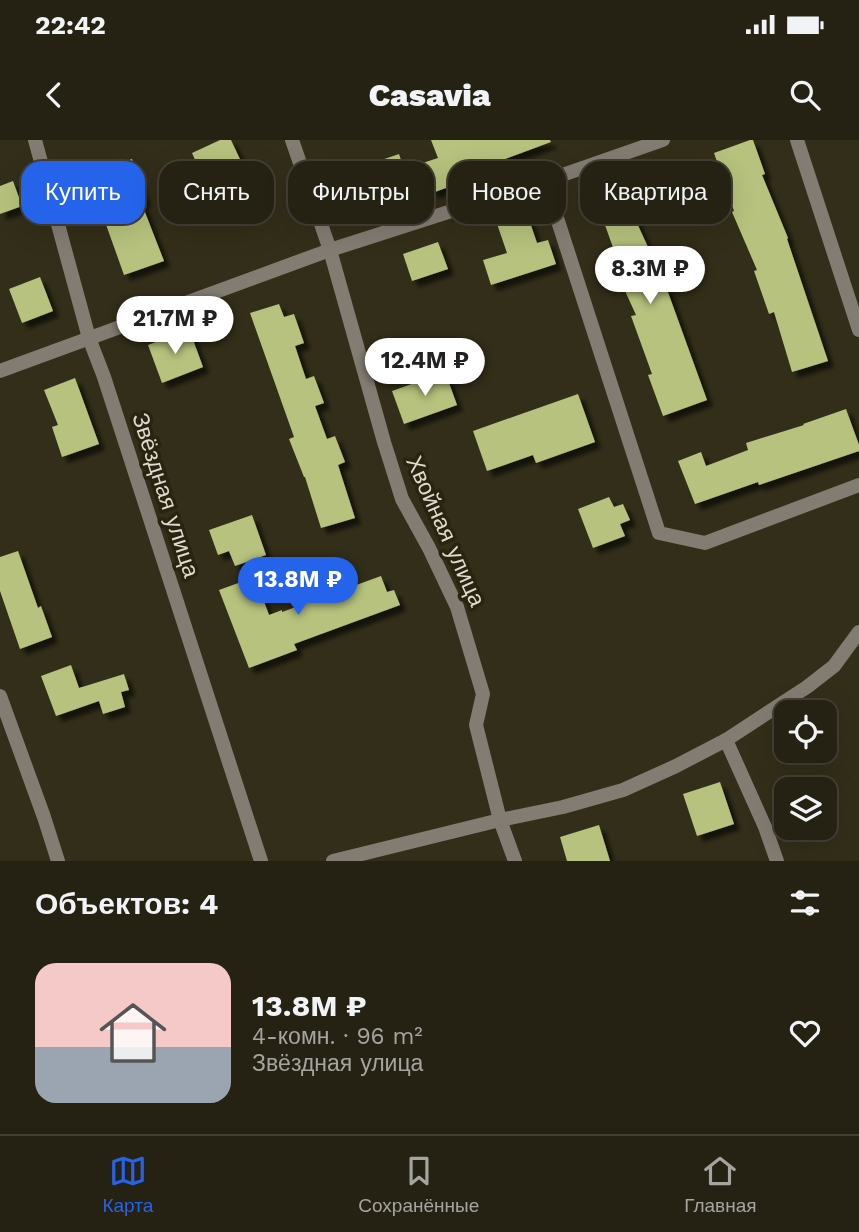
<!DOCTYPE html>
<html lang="ru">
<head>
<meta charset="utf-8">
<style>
  :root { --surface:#262213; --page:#322f21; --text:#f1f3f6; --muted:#a4a4a0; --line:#423f33; --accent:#2563eb }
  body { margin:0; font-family:"Work Sans",sans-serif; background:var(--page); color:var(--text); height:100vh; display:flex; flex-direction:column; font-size:26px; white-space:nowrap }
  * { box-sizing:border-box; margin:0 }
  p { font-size:23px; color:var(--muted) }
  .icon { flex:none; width:38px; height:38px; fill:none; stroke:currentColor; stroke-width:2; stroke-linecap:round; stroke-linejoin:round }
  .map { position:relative; height:721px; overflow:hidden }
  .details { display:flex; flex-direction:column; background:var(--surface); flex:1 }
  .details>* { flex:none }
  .hud { position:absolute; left:21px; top:21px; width:817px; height:63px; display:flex; gap:14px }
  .fabs { position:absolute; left:774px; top:560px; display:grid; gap:14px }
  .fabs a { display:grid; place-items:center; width:63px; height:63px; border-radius:14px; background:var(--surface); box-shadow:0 7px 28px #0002,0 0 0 2px var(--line); font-size:35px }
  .price { position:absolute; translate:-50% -60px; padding:0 16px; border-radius:24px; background:#fff; color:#222; font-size:23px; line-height:46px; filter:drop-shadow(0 2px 4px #0008) }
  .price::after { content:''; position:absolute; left:50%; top:42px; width:21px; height:16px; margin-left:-10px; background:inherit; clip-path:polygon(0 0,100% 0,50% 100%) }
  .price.current { background:var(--accent); color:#fff }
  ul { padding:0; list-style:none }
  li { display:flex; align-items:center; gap:21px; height:175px; padding:0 35px }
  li+li { border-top:2px solid var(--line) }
  li span { display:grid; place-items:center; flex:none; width:196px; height:140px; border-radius:21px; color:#555 }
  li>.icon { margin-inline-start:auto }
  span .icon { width:84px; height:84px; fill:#fffc; stroke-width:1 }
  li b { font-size:30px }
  h2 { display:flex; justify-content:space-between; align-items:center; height:84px; padding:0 35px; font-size:30px }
  .tag { padding:0 24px; border-radius:21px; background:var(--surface); box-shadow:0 7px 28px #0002,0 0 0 2px var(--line); font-size:24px; line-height:63px }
  .tag.current { background:var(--accent); color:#fff }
  .status { display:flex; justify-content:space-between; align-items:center; height:49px; padding:0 35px; background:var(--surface); direction:ltr }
  .status svg { height:19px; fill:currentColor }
  header { display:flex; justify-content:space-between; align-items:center; height:91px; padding:0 35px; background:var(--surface); font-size:32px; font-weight:800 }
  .dock { display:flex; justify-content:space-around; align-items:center; height:98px; border-top:2px solid var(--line); background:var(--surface); font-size:19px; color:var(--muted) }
  .dock a { display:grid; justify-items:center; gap:4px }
  .dock .current { color:var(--accent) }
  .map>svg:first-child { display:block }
</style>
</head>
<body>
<div class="status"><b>22:42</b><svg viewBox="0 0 49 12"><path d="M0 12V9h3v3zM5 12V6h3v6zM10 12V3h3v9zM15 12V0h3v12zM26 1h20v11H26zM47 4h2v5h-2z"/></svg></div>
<header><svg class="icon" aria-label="back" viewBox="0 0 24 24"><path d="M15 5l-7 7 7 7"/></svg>Casavia<svg class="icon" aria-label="search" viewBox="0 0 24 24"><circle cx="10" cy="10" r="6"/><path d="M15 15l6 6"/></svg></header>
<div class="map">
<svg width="859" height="721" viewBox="0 0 859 721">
  <defs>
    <filter id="shadow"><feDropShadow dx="6" dy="6" stdDeviation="2" flood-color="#0009"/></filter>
  </defs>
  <rect width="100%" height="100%" fill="#332e19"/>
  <!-- building -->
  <g fill="#b6c27d" filter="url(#shadow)">
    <path d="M220 0H231L245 30 207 47 192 13Z"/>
    <path d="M431 0H550L551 2 505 19 507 26 432 53 428 41 364 63 352 30 399 14 404 29 438 18Z"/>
    <path d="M750 0H753L765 34 762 35 788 98 787 99 828 221 792 232 774 172 769 174 754 131 757 130 732 72 734 71 714 13Z"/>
    <path d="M132 19 145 61 141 62 164 121 124 135 88 34Z"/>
    <path d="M13 41 22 66 0 74V46Z"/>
    <path d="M625 43 638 80 636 81 665 144 707 260 663 276 648 235 652 234 631 176 636 175 610 118 616 116 594 54Z"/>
    <path d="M524 65 537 103 548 100 556 124 491 145 483 120 507 113 494 75Z"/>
    <path d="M438 102 448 129 412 141 403 114Z"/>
    <path d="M40 137 53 171 22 183 9 149Z"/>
    <path d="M279 164 284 177 294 174 304 203 295 206 306 239 314 236 324 263 315 266 327 299 335 296 345 322 338 325 355 378 321 388 305 337H304L289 299 294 297 250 173Z"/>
    <path d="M189 189 203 227 162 243 148 205Z"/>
    <path d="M445 232 457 265 404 284 392 251Z"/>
    <path d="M75 238 99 304 62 317 52 287 58 285 44 250Z"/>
    <path d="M578 254 595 302 536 323 533 315 487 331 473 291Z"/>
    <path d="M846 269 859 305V311L759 345 758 342 695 364 678 321 701 312 706 326 748 310 746 303 804 285 803 284Z"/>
    <path d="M609 357 614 367 623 364 630 380 620 384 625 396 593 408 578 369Z"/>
    <path d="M252 375 266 415 235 426 229 411 218 415 209 390Z"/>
    <path d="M18 411 38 468 41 466 52 497 20 509 0 451V417Z"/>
    <path d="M381 436 387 452 394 450 400 465 294 504 297 510 249 528 219 450 255 437 269 475 282 470V472Z"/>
    <path d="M71 525 79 548 124 534 129 550 121 552 125 567 103 574 99 561 56 576 41 536Z"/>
    <path d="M720 642 734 684 697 696 683 654Z"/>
    <path d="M599 685 610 721H567L560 697Z"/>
  </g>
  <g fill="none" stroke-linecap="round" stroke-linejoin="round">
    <!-- minor -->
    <g stroke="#837c73" stroke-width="14">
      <path d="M35 0 89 198 104 237 261 721"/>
      <path d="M292 0 330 110 384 302 402 359 429 408 457 467 483 554 476 585 500 680 515 721"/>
      <path d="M545 41 659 393 705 403 859 345"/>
      <path d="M0 231 330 110 545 41 663 0"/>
      <path d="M0 556 44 677 58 721"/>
      <path d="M726 600 765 687 777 721"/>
    </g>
    <!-- tertiary -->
    <g stroke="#837c73" stroke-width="14">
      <path d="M797 0 859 190"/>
      <path d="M333 721 500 680 563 667 623 650 676 626 726 600 807 547 834 526 859 492"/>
    </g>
  </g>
  <g text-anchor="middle" stroke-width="7" stroke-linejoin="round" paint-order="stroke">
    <!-- street labels -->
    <g font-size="23" fill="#dddace" stroke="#29240f">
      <text transform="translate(166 355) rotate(72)" y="8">Звёздная улица</text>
      <text transform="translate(446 391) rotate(66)" y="8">Хвойная улица</text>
    </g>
  </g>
</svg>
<div class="fabs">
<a><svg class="icon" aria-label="locate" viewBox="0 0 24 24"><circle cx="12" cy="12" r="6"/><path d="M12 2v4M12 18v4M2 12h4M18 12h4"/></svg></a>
<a><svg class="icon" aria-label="layers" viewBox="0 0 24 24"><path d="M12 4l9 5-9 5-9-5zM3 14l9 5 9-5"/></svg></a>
</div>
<b class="price" style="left:650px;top:166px">8.3M ₽</b>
<b class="price" style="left:175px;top:216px">21.7M ₽</b>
<b class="price" style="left:425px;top:258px">12.4M ₽</b>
<b class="price current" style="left:298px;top:477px">13.8M ₽</b>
<div class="hud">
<a class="tag current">Купить</a>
<a class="tag">Снять</a>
<a class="tag">Фильтры</a>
<a class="tag">Новое</a>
<a class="tag">Квартира</a>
</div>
</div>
<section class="details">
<h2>Объектов: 4<svg class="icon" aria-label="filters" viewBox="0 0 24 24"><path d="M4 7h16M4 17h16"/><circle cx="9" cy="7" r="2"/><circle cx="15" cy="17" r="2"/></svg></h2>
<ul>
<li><span style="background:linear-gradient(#f6c9c9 60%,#9aa5b1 0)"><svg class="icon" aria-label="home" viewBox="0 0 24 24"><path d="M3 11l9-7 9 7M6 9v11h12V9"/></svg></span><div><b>13.8M ₽</b><p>4-комн. · 96 m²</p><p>Звёздная улица</p></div><svg class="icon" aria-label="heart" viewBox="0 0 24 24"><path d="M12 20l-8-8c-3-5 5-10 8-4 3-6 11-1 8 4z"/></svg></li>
</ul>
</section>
<nav class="dock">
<a class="current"><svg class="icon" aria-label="map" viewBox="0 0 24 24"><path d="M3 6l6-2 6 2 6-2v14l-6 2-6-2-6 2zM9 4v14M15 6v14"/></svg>Карта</a>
<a><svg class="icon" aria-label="saved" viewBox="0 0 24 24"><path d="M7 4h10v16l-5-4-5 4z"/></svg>Сохранённые</a>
<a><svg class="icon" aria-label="home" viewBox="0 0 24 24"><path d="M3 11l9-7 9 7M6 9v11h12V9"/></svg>Главная</a>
</nav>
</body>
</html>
